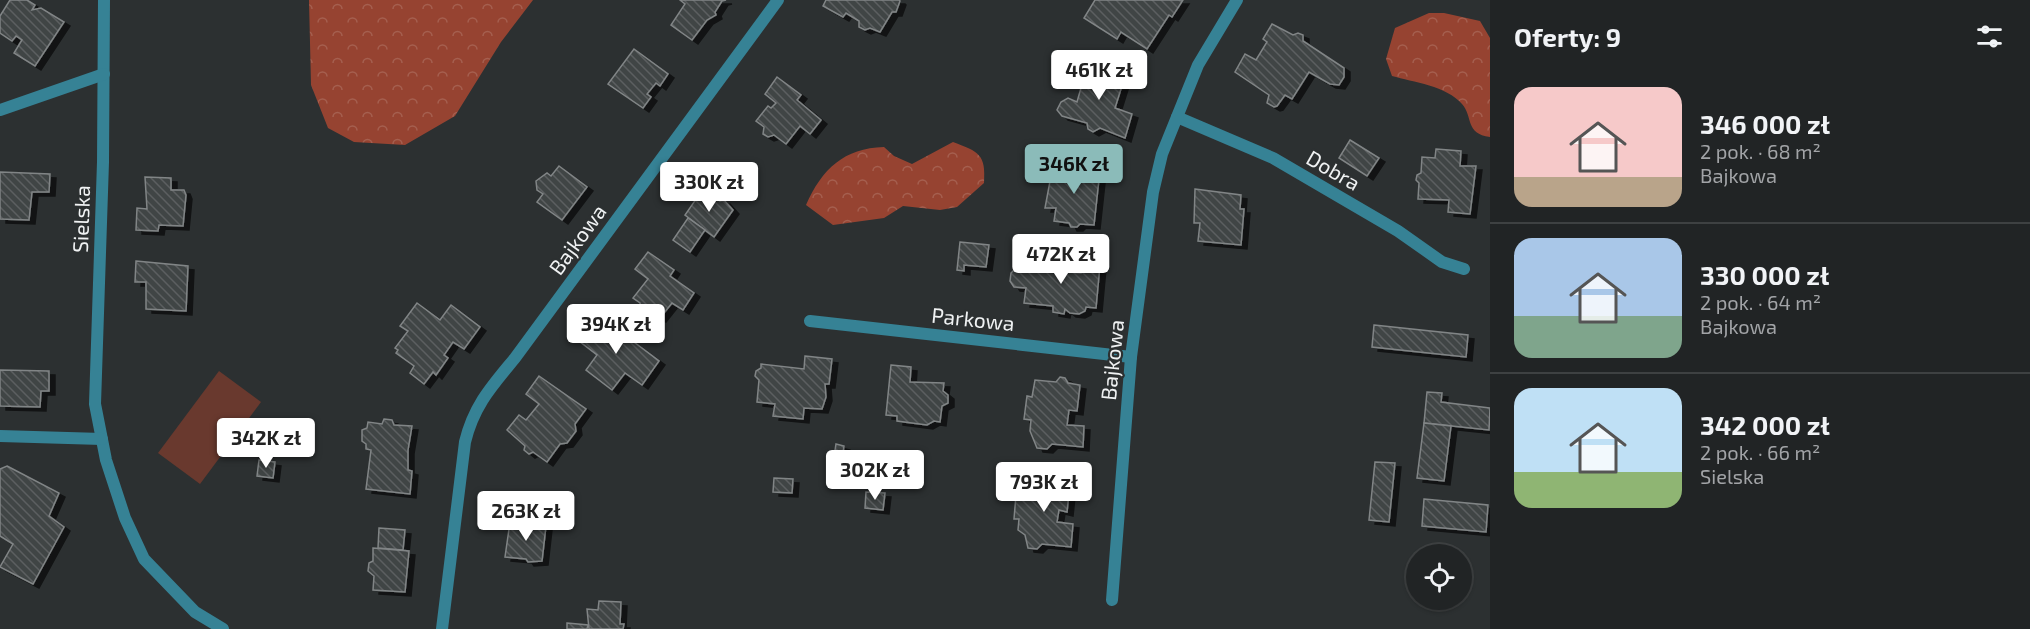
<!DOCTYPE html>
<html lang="pl">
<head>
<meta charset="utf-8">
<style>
  :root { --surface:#212425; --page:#292c2d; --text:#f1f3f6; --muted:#a2a4a7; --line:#3e4142; --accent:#8bbbb9 }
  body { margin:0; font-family:"Exo 2",sans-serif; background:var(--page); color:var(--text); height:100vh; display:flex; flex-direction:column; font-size:22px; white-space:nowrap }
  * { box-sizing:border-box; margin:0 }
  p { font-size:20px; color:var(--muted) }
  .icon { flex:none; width:33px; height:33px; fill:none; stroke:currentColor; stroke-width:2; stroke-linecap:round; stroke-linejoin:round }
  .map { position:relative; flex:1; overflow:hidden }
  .panel { display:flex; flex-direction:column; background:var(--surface); width:540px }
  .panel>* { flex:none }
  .controls { position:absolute; left:1406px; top:544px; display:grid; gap:12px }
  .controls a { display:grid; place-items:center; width:66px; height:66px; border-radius:50%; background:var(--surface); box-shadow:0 2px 4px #0004,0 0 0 2px var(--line); font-size:30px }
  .price { position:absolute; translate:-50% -51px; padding:0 14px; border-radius:6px; background:#fff; color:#222; font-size:20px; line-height:39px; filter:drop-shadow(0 2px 3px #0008) }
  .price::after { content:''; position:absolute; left:50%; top:36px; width:18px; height:14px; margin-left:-9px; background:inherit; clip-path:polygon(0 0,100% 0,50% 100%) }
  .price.selected { background:var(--accent); color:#111 }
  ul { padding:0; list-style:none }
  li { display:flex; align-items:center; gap:18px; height:150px; padding:0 24px }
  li+li { border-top:2px solid var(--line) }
  li span { display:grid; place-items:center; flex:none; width:168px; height:120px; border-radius:18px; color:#555 }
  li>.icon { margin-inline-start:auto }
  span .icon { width:72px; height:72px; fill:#fffc; stroke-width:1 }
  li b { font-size:26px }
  h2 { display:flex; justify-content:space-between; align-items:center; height:72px; padding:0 24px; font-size:26px }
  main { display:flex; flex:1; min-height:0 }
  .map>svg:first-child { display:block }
</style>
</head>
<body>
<main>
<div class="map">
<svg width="1490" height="629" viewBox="0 0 1490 629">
  <defs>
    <pattern id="forest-crowns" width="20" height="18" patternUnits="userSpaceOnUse" patternTransform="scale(1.5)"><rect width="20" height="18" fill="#964331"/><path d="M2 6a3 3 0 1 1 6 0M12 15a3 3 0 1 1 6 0" fill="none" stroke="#a55f4f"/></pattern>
    <pattern id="building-back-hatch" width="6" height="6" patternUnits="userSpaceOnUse" patternTransform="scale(1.5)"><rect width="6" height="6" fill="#404445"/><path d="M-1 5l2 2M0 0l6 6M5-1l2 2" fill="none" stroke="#5c5f60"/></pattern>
    <filter id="shadow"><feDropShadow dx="6" dy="4" stdDeviation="0" flood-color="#0009"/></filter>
  </defs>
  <rect width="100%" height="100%" fill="#2c3031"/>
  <!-- green -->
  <path fill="#69392e" d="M219 371 261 402 200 484 158 453Z"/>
  <!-- forest -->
  <g fill="url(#forest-crowns)">
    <path d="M309 0H533L501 42 455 116 405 145 354 142 328 128 311 85Z"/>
    <path d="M1429 13H1444L1480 21 1490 38V137C1465 134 1473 116 1462 104 1447 86 1413 82 1392 76L1386 59 1395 28Z"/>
    <path d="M953 142C979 152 986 154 984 183L957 207 940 210 903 206 884 218 833 225 806 205C822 169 844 148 884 147L894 156 912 164Z"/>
  </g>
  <!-- building -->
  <g fill="url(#building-back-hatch)" stroke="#818586" stroke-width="1.5" filter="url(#shadow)">
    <path d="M10 0H27L35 5 32 10 41 8 64 22 35 66 14 53 22 40 16 36 12 41 0 33V16Z"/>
    <path d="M680 0H726L722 1 715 12 716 15 707 20 692 40 671 25 685 4Z"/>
    <path d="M826 0H899L900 1 896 12H892L880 32 870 28 865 30 859 27V21L846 13 843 17 823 6Z"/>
    <path d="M1095 0H1183L1172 17 1169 15 1147 49 1121 32 1117 39 1084 18Z"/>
    <path d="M1272 24 1293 35 1298 33 1303 35V41L1344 68V77L1339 85 1330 84 1309 72 1292 99 1285 95 1277 106 1274 107 1267 103 1269 95 1235 72 1245 54 1256 60 1267 42 1263 39Z"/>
    <path d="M634 49 668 74 660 86 656 83 647 94 651 97 643 108 608 84Z"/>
    <path d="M1089 60 1100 64 1104 62 1109 63V67L1126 73 1115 108 1132 114 1125 138 1100 128 1093 132 1088 129 1087 123 1062 116 1057 110 1061 102 1068 98 1077 102Z"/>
    <path d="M777 77 801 95 797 100 821 120 810 134 800 126 786 144 774 135 768 137 763 134 764 127 756 121 768 106 771 108 776 103 765 94Z"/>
    <path d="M1350 140 1379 158 1367 176 1339 158Z"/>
    <path d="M1436 149 1461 151 1460 166H1476L1470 214 1448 212 1449 200 1418 199 1419 183 1416 180 1417 175 1421 173 1422 157 1435 158Z"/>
    <path d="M1053 165 1100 170 1094 225 1080 224 1077 227H1071L1069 223 1054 221 1056 208H1045Z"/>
    <path d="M559 166 587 187 562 220 537 202 543 194 537 190 536 181 547 173 551 176Z"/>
    <path d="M0 172 50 174 49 192H32L29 220 0 219Z"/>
    <path d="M145 177 171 178V190H184L186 195 183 226 159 225 158 231 136 230 137 208 147 209Z"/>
    <path d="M703 189 720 201 724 200 733 210 714 237 685 215Z"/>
    <path d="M1195 189 1241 195 1240 209H1244L1241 245 1198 241 1200 223H1194Z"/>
    <path d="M688 218 705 230 690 252 673 240Z"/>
    <path d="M960 242 989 245 986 267 964 265V271L957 270Z"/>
    <path d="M648 252 674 270 670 276 694 293 683 310 672 303 660 318 641 309 640 303 633 298 648 279 635 269Z"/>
    <path d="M1083 252 1101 254 1096 308 1086 307 1085 311 1079 314 1070 313 1065 309 1064 314 1053 312V306L1024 303 1026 288 1014 287 1010 281 1011 273 1016 268 1050 269 1051 263 1070 265 1069 272 1081 273Z"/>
    <path d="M136 261 188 266 186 311 146 309V282H135Z"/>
    <path d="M417 303 440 320 451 305 480 327 464 349 453 342 444 355 448 358 436 375 433 372 424 384 410 373 414 366 396 353 398 350 395 348 408 331 400 326Z"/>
    <path d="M598 315 659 361 642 385 625 373 612 390 586 370 597 355 579 341Z"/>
    <path d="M1374 325 1468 335 1466 357 1372 347Z"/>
    <path d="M805 356 832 359 829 384H825L826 397 822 409 804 408 803 419 773 416 775 404 757 402 759 380 755 376 756 371 761 368V364L804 369Z"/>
    <path d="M891 365 911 367 910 382 944 383 943 391 948 395V403L942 406 940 422 934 421 927 425 897 421V416L886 415Z"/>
    <path d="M0 370 49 371V391H41L40 407 0 406Z"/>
    <path d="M539 376 586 409 575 424 576 431 567 443 560 444 547 462 533 452 529 454 524 450 525 446 507 430 519 415 526 420 539 404 526 394Z"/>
    <path d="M1060 377 1065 378 1068 383 1080 385 1077 411 1069 410 1067 425 1084 426 1083 447 1052 444 1047 449 1037 448 1030 431 1031 420 1024 419 1027 396 1032 397 1035 380 1056 382Z"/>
    <path d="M1427 392 1442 393 1441 402 1490 408 1489 430 1424 423Z"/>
    <path d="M384 419 392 420 394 425 412 426 408 450V470L412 471 410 494 366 489 371 450 366 449V444L362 441V430L367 428 368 422 382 424Z"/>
    <path d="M1424 423 1451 426 1444 481 1417 478Z"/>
    <path d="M836 444 844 446 842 459 834 457Z"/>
    <path d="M259 460 275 462 273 478 257 476Z"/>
    <path d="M1375 462 1395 463 1389 522 1369 520Z"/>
    <path d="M7 466 59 493 49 516 64 527 33 584 0 567 13 544 0 536V469Z"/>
    <path d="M1050 476 1056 477 1059 483 1070 484 1067 512 1059 510 1057 522 1073 524 1071 547 1042 544 1037 549 1028 548 1025 535 1018 530 1019 519H1014L1016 495 1022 496 1023 480 1045 482Z"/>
    <path d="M774 478 793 479 792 493 773 492Z"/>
    <path d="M866 492 885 493 883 510 865 508Z"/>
    <path d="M1424 499 1488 505 1486 532 1422 526Z"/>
    <path d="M518 500 539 502 536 525 515 523Z"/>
    <path d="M510 522 546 526 542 561 528 562 526 559 505 557Z"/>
    <path d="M379 528 405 530 403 550 378 548Z"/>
    <path d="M373 548 409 551 405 592 373 590 374 576 368 571 369 563 373 561Z"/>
    <path d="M599 601 621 602 620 624H624L623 629H589L587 609 598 610Z"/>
    <path d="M567 623 588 625 587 629H567Z"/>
  </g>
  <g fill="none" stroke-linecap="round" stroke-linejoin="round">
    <!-- street -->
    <g stroke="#368295" stroke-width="12">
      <path d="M104 0 103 162 95 404 106 460 125 518 144 559 195 612 223 629"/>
      <path d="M0 110 104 74"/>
      <path d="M1177 117 1273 158 1398 231 1442 262 1464 269"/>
      <path d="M810 321 1131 357"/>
      <path d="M0 436 102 439"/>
      <path d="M1112 600 1131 357 1153 192 1162 154 1198 65 1237 0"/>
      <path d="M442 629 465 442C474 405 492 386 515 358L778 0"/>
    </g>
  </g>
  <g text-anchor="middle" stroke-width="4.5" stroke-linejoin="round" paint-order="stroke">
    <!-- street labels -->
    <g font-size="21" fill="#f0f2f3" stroke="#2c3031">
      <text transform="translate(1333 171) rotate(30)" y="7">Dobra</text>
      <text transform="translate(82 219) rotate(-88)" y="7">Sielska</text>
      <text transform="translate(578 240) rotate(-54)" y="7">Bajkowa</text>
      <text transform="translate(973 320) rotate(6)" y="7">Parkowa</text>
      <text transform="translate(1113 360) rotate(-84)" y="7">Bajkowa</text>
    </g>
  </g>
</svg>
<div class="controls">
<a><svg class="icon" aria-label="locate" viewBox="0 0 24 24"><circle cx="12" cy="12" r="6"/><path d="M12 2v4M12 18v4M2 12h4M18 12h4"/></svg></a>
</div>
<b class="price" style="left:1099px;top:101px">461K zł</b>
<b class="price selected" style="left:1074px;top:195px">346K zł</b>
<b class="price" style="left:709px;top:213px">330K zł</b>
<b class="price" style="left:1061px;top:285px">472K zł</b>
<b class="price" style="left:616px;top:355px">394K zł</b>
<b class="price" style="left:266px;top:469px">342K zł</b>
<b class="price" style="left:875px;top:501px">302K zł</b>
<b class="price" style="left:1044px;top:513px">793K zł</b>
<b class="price" style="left:526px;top:542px">263K zł</b>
</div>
<section class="panel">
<h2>Oferty: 9<svg class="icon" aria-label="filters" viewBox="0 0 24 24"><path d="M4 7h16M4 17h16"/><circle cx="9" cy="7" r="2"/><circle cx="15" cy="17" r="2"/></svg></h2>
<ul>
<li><span style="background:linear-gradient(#f6c9c9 75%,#b9a48a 0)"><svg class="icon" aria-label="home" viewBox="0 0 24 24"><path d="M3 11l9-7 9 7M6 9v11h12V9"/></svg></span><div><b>346 000 zł</b><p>2 pok. · 68 m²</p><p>Bajkowa</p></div></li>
<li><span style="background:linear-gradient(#a9c7e8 65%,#7fa58c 0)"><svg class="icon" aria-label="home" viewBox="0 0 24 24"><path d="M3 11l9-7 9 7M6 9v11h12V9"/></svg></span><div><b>330 000 zł</b><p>2 pok. · 64 m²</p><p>Bajkowa</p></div></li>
<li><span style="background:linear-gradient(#bfe0f5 70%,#8fb573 0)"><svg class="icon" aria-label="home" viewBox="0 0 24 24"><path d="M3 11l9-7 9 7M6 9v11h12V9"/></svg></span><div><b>342 000 zł</b><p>2 pok. · 66 m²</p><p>Sielska</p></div></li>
</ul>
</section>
</main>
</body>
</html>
